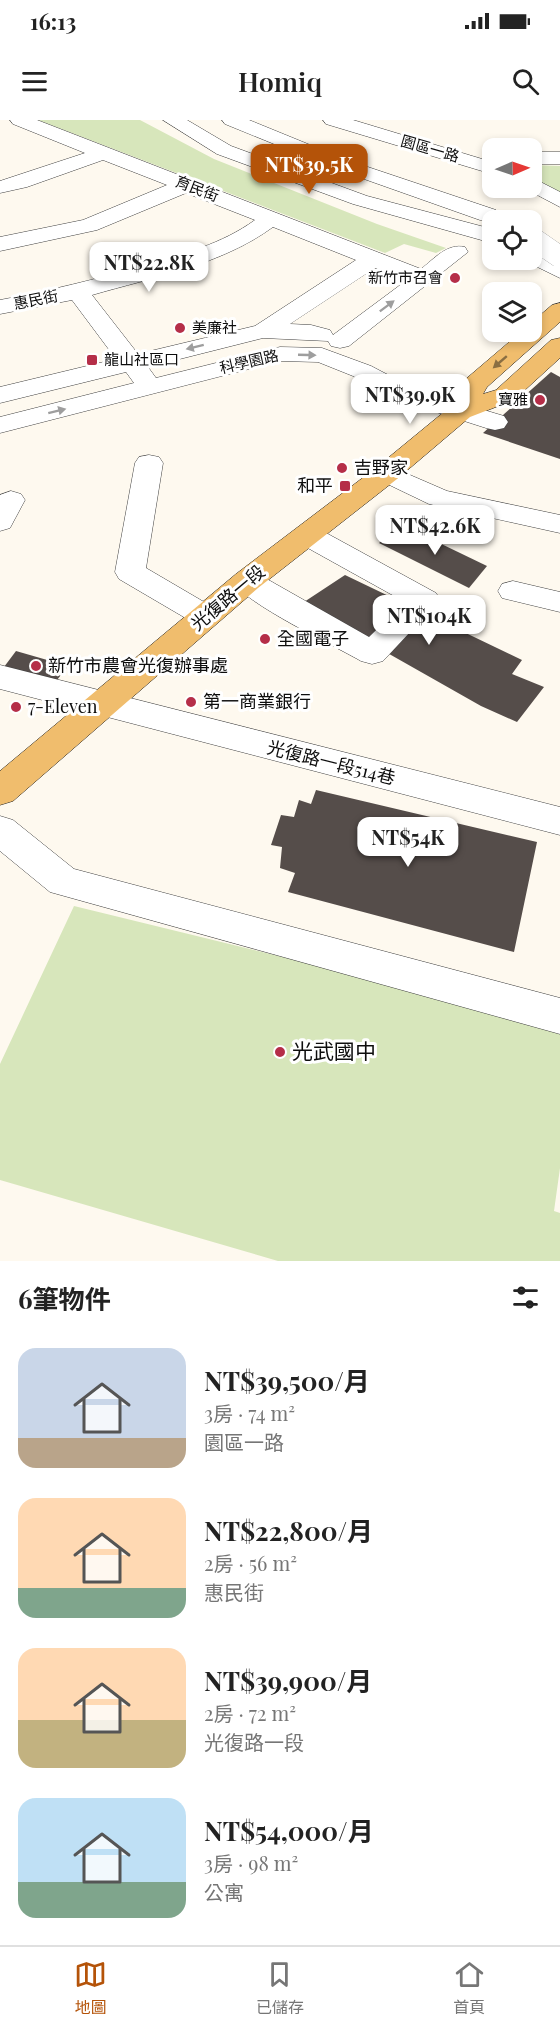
<!DOCTYPE html>
<html lang="zh-TW">
<head>
<meta charset="utf-8">
<style>
  :root { --surface:#fff; --page:#f6f6f6; --text:#222; --muted:#767676; --line:#e0e0e0; --accent:#b45309 }
  body { margin:0; font-family:"Playfair Display","Noto Sans TC",serif; background:var(--page); color:var(--text); height:100vh; display:flex; flex-direction:column; font-size:22px; white-space:nowrap }
  * { box-sizing:border-box; margin:0 }
  p { font-size:20px; color:var(--muted) }
  .icon { flex:none; width:33px; height:33px; fill:none; stroke:currentColor; stroke-width:2; stroke-linecap:round; stroke-linejoin:round }
  .map { position:relative; height:1141px; overflow:hidden }
  .panel { display:flex; flex-direction:column; background:var(--surface); flex:1 }
  .panel>* { flex:none }
  .needle { width:39px; rotate:88deg }
  .tools { position:absolute; left:482px; top:18px; display:grid; gap:12px }
  .tools a { display:grid; place-items:center; width:60px; height:60px; border-radius:12px; background:var(--surface); box-shadow:0 3px 9px #0003; font-size:30px }
  .price { position:absolute; translate:-50% -51px; padding:0 14px; border-radius:12px; background:#fff; color:#222; font-size:20px; line-height:39px; filter:drop-shadow(0 2px 3px #0008) }
  .price::after { content:''; position:absolute; left:50%; top:36px; width:18px; height:14px; margin-left:-9px; background:inherit; clip-path:polygon(0 0,100% 0,50% 100%) }
  .price.current { background:var(--accent); color:#fff }
  ul { padding:0; list-style:none }
  li { display:flex; align-items:center; gap:18px; height:150px; padding:0 18px }
  li span { display:grid; place-items:center; flex:none; width:168px; height:120px; border-radius:18px; color:#555 }
  li>.icon { margin-inline-start:auto }
  span .icon { width:72px; height:72px; fill:#fffc; stroke-width:1 }
  li b { font-size:26px }
  h2 { display:flex; justify-content:space-between; align-items:center; height:72px; padding:0 18px; font-size:26px }
  .status { display:flex; justify-content:space-between; align-items:center; height:42px; padding:0 30px; background:var(--surface); direction:ltr }
  .status svg { height:16px; fill:currentColor }
  header { display:flex; justify-content:space-between; align-items:center; height:78px; padding:0 18px; background:var(--surface); font-size:27px; font-weight:600 }
  .dock { display:flex; justify-content:space-around; align-items:center; height:84px; border-top:2px solid var(--line); background:var(--surface); font-size:16px; color:var(--muted) }
  .dock a { display:grid; justify-items:center; gap:3px }
  .dock .current { color:var(--accent) }
  .map>svg:first-child { display:block }
</style>
</head>
<body>
<div class="status"><b>16:13</b><svg viewBox="0 0 49 12"><path d="M0 12V9h3v3zM5 12V6h3v6zM10 12V3h3v9zM15 12V0h3v12zM26 1h20v11H26zM47 4h2v5h-2z"/></svg></div>
<header><svg class="icon" aria-label="menu" viewBox="0 0 24 24"><path d="M4 6h16M4 12h16M4 18h16"/></svg>Homiq<svg class="icon" aria-label="search" viewBox="0 0 24 24"><circle cx="10" cy="10" r="6"/><path d="M15 15l6 6"/></svg></header>
<div class="map">
<svg width="560" height="1141" viewBox="0 0 560 1141">
  <rect width="100%" height="100%" fill="#fef9ef"/>
  <!-- green -->
  <g fill="#d7e6bb">
    <path d="M38 0H140L214 39 377 104 446 128 436 133 404 124 385 133Z"/>
    <path d="M531 45 560 46V72L531 57Z"/>
    <path d="M74 786 560 905V1048L554 1091 560 1093V1141H278L0 1060V944Z"/>
  </g>
  <!-- building -->
  <g fill="#554d4a">
    <path d="M551 252 560 257V339L483 313Z"/>
    <path d="M402 405 487 446 469 468 379 423Z"/>
    <path d="M345 455 522 540 512 554 544 567 517 602 481 586 301 484Z"/>
    <path d="M16 531 68 546 57 560 4 547Z"/>
    <path d="M316 670 537 722 514 832 288 772 295 753 280 748 282 727 271 725 281 695 294 697 299 680 311 684Z"/>
  </g>
  <g fill="none" stroke-linecap="round" stroke-linejoin="round">
    <!-- minor casing -->
    <g stroke="#404040" stroke-width="1">
      <g id="minor">
        <path d="M10 0H37L421 149C434 139 447 123 465 127L468 132 349 226 340 228 331 226 328 221 263 218 148 247 156 258 280 227 322 228 371 246 417 270 504 296 508 302 504 308 495 310 486 308 399 280 353 256 318 242 280 241 0 313V297L134 263 126 252 0 283V267L116 239 72 180 0 194V180C49 171 96 159 144 146 183 134 222 124 255 100L186 73 97 110 0 131V117L83 100 167 65 103 40 27 67 0 73V61L85 33 13 4ZM273 107 356 140 255 206 138 234 92 175C154 157 221 145 273 107ZM375 148 407 160 333 215 330 210 311 205 290 204Z"/>
        <path d="M163 0H187L231 26 367 76 492 109V123L353 84 217 34Z"/>
        <path d="M222 0H249L347 40 496 90 499 95 496 100H480L333 48 225 4Z"/>
        <path d="M323 0H353L492 42V54L326 4Z"/>
        <rect x="531" y="32" width="29" height="12"/>
        <path d="M531 57 560 72V87L524 68H531Z"/>
        <path d="M531 128 560 142V158L523 140H531Z"/>
        <path d="M149 335 159 337 163 343 146 448 216 489 221 496 216 503 205 507 194 503 119 459 115 452 135 343 139 337Z"/>
        <path d="M387 345 447 371 560 395V413L429 384 377 359 373 353 377 347Z"/>
        <path d="M11 371 21 374 25 380 10 408 0 411V375Z"/>
        <path d="M307 406 317 408 436 473 440 480 383 541 372 544 361 541C333 525 246 484 232 461L236 454 247 451 258 454 369 517 405 482 297 422 292 415 297 408Z"/>
        <path d="M513 461 560 472V492L502 478 498 471 502 464Z"/>
        <path d="M0 545 560 687V715L0 569Z"/>
        <path d="M0 696 13 700 74 749 560 878V914L50 772 0 731Z"/>
      </g>
    </g>
    <!-- major casing -->
    <g stroke="#1e1e1e" stroke-width="1">
      <path id="major" d="M560 183V202L487 267 483 274 496 270 551 220 560 218V238L514 280 470 297 397 359 258 468 13 681 0 685V651L236 454 377 347 450 287 467 258 521 212H531V203L552 185Z"/>
    </g>
    <!-- minor -->
    <use href="#minor" fill="#fff" fill-rule="evenodd"/>
    <!-- major -->
    <use href="#major" fill="#f0bd6d" fill-rule="evenodd"/>
    <!-- minor-bridge casing -->
    <g stroke="#404040" stroke-width="22" stroke-linecap="butt">
      <path id="minor-bridge" d="M531 117 560 137"/>
    </g>
    <!-- minor-bridge -->
    <use href="#minor-bridge" stroke="#fff" stroke-width="22"/>
  </g>
  <!-- one-way arrows -->
  <defs><path id="oneway-solid" d="M-6-.8H1V-3.2L6.5 0L1 3.2V.8H-6Z" transform="scale(1.5)"/></defs>
  <g fill="#9e9e9e">
    <use href="#oneway-solid" transform="translate(387 186) rotate(-37)"/>
    <use href="#oneway-solid" transform="translate(195 227) rotate(166)"/>
    <use href="#oneway-solid" transform="translate(307 235) rotate(2)"/>
    <use href="#oneway-solid" transform="translate(57 291) rotate(-14)"/>
  </g>
  <use fill="#8a6e42" href="#oneway-solid" transform="translate(500 242) rotate(139)"/>
  <!-- markers -->
  <g fill="#b52e48" stroke="#fff" stroke-width="2">
    <circle cx="455" cy="158" r="6"/>
    <circle cx="180" cy="208" r="6"/>
    <rect x="86" y="234" width="12" height="12" rx="3"/>
    <circle cx="540" cy="280" r="6"/>
    <circle cx="342" cy="348" r="6"/>
    <rect x="339" y="360" width="12" height="12" rx="3"/>
    <circle cx="265" cy="519" r="6"/>
    <circle cx="36" cy="546" r="6"/>
    <circle cx="191" cy="582" r="6"/>
    <circle cx="16" cy="587" r="6"/>
    <circle cx="280" cy="932" r="6"/>
  </g>
  <g text-anchor="middle" stroke-width="6" stroke-linejoin="round" paint-order="stroke">
    <!-- far-street labels -->
    <g font-size="15" fill="#0d0d0d" stroke="#fff">
      <text transform="translate(430 29) rotate(16)" y="5">園區一路</text>
      <text transform="translate(197 69) rotate(21)" y="5">育民街</text>
      <text transform="translate(36 180) rotate(-11)" y="5">惠民街</text>
      <text transform="translate(249 242) rotate(-13)" y="5">科學園路</text>
    </g>
    <!-- far-poi labels -->
    <g font-size="15" fill="#0d0d0d" stroke="#fff" text-anchor="end">
      <text x="443" y="163">新竹市召會</text>
      <text x="192" y="213" text-anchor="start">美廉社</text>
      <text x="104" y="245" text-anchor="start">龍山社區口</text>
      <text x="528" y="285">寶雅</text>
    </g>
    <!-- poi labels -->
    <g font-size="18" fill="#0d0d0d" stroke="#fff" text-anchor="start">
      <text x="354" y="354">吉野家</text>
      <text x="333" y="372" text-anchor="end">和平</text>
      <text x="277" y="525">全國電子</text>
      <text x="48" y="552">新竹市農會光復辦事處</text>
      <text x="203" y="588">第一商業銀行</text>
      <text x="28" y="593">7-Eleven</text>
    </g>
    <!-- street labels -->
    <g font-size="18" fill="#0d0d0d" stroke="#fff">
      <text transform="translate(228 478) rotate(-40)" y="6">光復路一段</text>
      <text transform="translate(331 643) rotate(14)" y="6">光復路一段514巷</text>
    </g>
    <!-- near-poi labels -->
    <g font-size="21" fill="#0d0d0d" stroke="#fff" text-anchor="start">
      <text x="292" y="939">光武國中</text>
    </g>
  </g>
</svg>
<div class="tools">
<a><svg class="needle" viewBox="-14 -14 28 28"><path d="M0-13l5 13h-10z" fill="#e53935"/><path d="M0 13l5-13h-10z" fill="#767676"/></svg></a>
<a><svg class="icon" aria-label="locate" viewBox="0 0 24 24"><circle cx="12" cy="12" r="6"/><path d="M12 2v4M12 18v4M2 12h4M18 12h4"/></svg></a>
<a><svg class="icon" aria-label="layers" viewBox="0 0 24 24"><path d="M12 4l9 5-9 5-9-5zM3 14l9 5 9-5"/></svg></a>
</div>
<b class="price current" style="left:309px;top:75px">NT$39.5K</b>
<b class="price" style="left:149px;top:173px">NT$22.8K</b>
<b class="price" style="left:410px;top:305px">NT$39.9K</b>
<b class="price" style="left:435px;top:436px">NT$42.6K</b>
<b class="price" style="left:429px;top:526px">NT$104K</b>
<b class="price" style="left:408px;top:748px">NT$54K</b>
</div>
<section class="panel">
<h2>6筆物件<svg class="icon" aria-label="filters" viewBox="0 0 24 24"><path d="M4 7h16M4 17h16"/><circle cx="9" cy="7" r="2"/><circle cx="15" cy="17" r="2"/></svg></h2>
<ul>
<li><span style="background:linear-gradient(#c9d6e8 75%,#b9a48a 0)"><svg class="icon" aria-label="home" viewBox="0 0 24 24"><path d="M3 11l9-7 9 7M6 9v11h12V9"/></svg></span><div><b>NT$39,500/月</b><p>3房 · 74 m²</p><p>園區一路</p></div></li>
<li><span style="background:linear-gradient(#ffd9b3 75%,#7fa58c 0)"><svg class="icon" aria-label="home" viewBox="0 0 24 24"><path d="M3 11l9-7 9 7M6 9v11h12V9"/></svg></span><div><b>NT$22,800/月</b><p>2房 · 56 m²</p><p>惠民街</p></div></li>
<li><span style="background:linear-gradient(#ffd9b3 60%,#c2b280 0)"><svg class="icon" aria-label="home" viewBox="0 0 24 24"><path d="M3 11l9-7 9 7M6 9v11h12V9"/></svg></span><div><b>NT$39,900/月</b><p>2房 · 72 m²</p><p>光復路一段</p></div></li>
<li><span style="background:linear-gradient(#bfe0f5 70%,#7fa58c 0)"><svg class="icon" aria-label="home" viewBox="0 0 24 24"><path d="M3 11l9-7 9 7M6 9v11h12V9"/></svg></span><div><b>NT$54,000/月</b><p>3房 · 98 m²</p><p>公寓</p></div></li>
</ul>
</section>
<nav class="dock">
<a class="current"><svg class="icon" aria-label="map" viewBox="0 0 24 24"><path d="M3 6l6-2 6 2 6-2v14l-6 2-6-2-6 2zM9 4v14M15 6v14"/></svg>地圖</a>
<a><svg class="icon" aria-label="saved" viewBox="0 0 24 24"><path d="M7 4h10v16l-5-4-5 4z"/></svg>已儲存</a>
<a><svg class="icon" aria-label="home" viewBox="0 0 24 24"><path d="M3 11l9-7 9 7M6 9v11h12V9"/></svg>首頁</a>
</nav>
</body>
</html>
